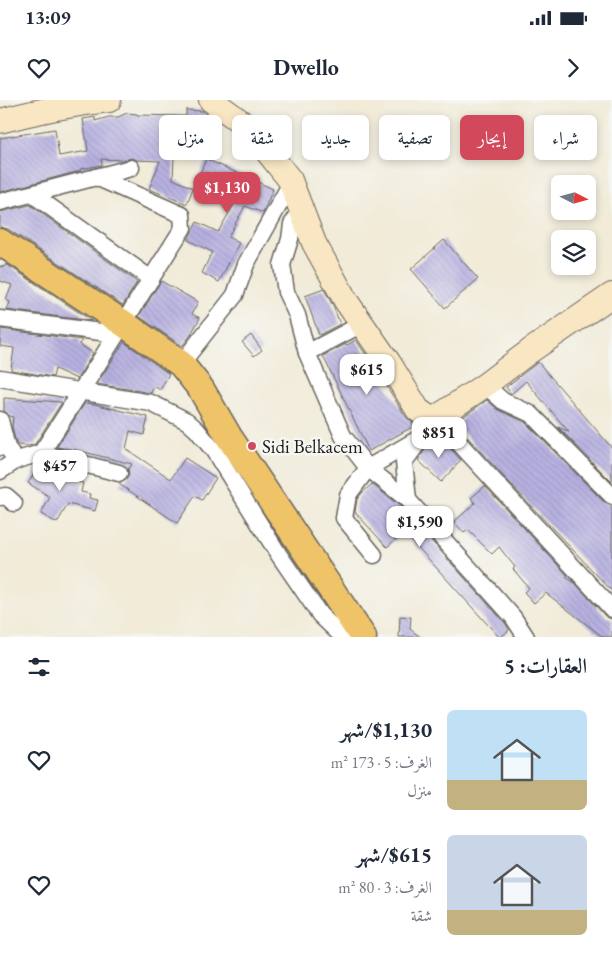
<!DOCTYPE html>
<html lang="ar">
<head>
<meta charset="utf-8">
<style>
  :root { --surface:#fff; --page:#f6f6f7; --text:#1f2937; --muted:#747a83; --accent:#d1495b }
  body { margin:0; font-family:"EB Garamond",Amiri,serif; background:var(--page); color:var(--text); direction:rtl; height:100vh; display:flex; flex-direction:column; font-size:19px; white-space:nowrap }
  * { box-sizing:border-box; margin:0 }
  p { font-size:16px; color:var(--muted) }
  .icon { flex:none; width:28px; height:28px; fill:none; stroke:currentColor; stroke-width:2; stroke-linecap:round; stroke-linejoin:round }
  .map { position:relative; height:537px; overflow:hidden; direction:ltr }
  .side { display:flex; flex-direction:column; background:var(--surface); flex:1 }
  .side>* { flex:none }
  .guide { position:absolute; left:15px; top:15px; width:582px; height:45px; direction:rtl; display:flex; gap:10px }
  .needle { width:32px; rotate:96deg }
  .fabs { position:absolute; left:551px; top:75px; display:grid; gap:10px }
  .fabs a { display:grid; place-items:center; width:45px; height:45px; border-radius:8px; background:var(--surface); box-shadow:0 2px 8px #0003; font-size:25px }
  .price { position:absolute; translate:-50% -42px; padding:0 11px; border-radius:10px; background:#fff; color:#222; font-size:16px; line-height:32px; filter:drop-shadow(0 1px 2px #0008) }
  .price::after { content:''; position:absolute; left:50%; top:30px; width:15px; height:11px; margin-left:-8px; background:inherit; clip-path:polygon(0 0,100% 0,50% 100%) }
  .price.active { background:var(--accent); color:#fff }
  ul { padding:0; list-style:none }
  li { display:flex; align-items:center; gap:15px; height:125px; padding:0 25px }
  li span { display:grid; place-items:center; flex:none; width:140px; height:100px; border-radius:8px; color:#555 }
  li>.icon { margin-inline-start:auto }
  span .icon { width:60px; height:60px; fill:#fffc; stroke-width:1 }
  li b { font-size:21px }
  h2 { display:flex; justify-content:space-between; align-items:center; height:60px; padding:0 25px; font-size:21px }
  .tag { padding:0 18px; border-radius:8px; background:var(--surface); box-shadow:0 2px 8px #0003; font-size:18px; line-height:45px }
  .tag.active { background:var(--accent); color:#fff }
  .status { display:flex; justify-content:space-between; align-items:center; height:35px; padding:0 25px; background:var(--surface); direction:ltr }
  .status svg { height:14px; fill:currentColor }
  header { display:flex; justify-content:space-between; align-items:center; height:65px; padding:0 25px; background:var(--surface); font-size:22px; font-weight:700 }
  .map>svg:first-child { display:block }
</style>
</head>
<body>
<div class="status"><b>13:09</b><svg viewBox="0 0 49 12"><path d="M0 12V9h3v3zM5 12V6h3v6zM10 12V3h3v9zM15 12V0h3v12zM26 1h20v11H26zM47 4h2v5h-2z"/></svg></div>
<header><svg class="icon" aria-label="forward" viewBox="0 0 24 24"><path d="M9 5l7 7-7 7"/></svg>Dwello<svg class="icon" aria-label="heart" viewBox="0 0 24 24"><path d="M12 20l-8-8c-3-5 5-10 8-4 3-6 11-1 8 4z"/></svg></header>
<div class="map">
<svg width="612" height="537" viewBox="0 0 612 537">
  <defs>
    <pattern id="building-back-hatch" width="6" height="6" patternUnits="userSpaceOnUse" patternTransform="scale(1.25)"><rect width="6" height="6" fill="#b7b1e1"/><path d="M-1 5l2 2M0 0l6 6M5-1l2 2" fill="none" stroke="#9d98c0"/></pattern>
  </defs>
  <rect width="100%" height="100%" fill="#f6f6f2"/>
  <filter id="ink" filterUnits="userSpaceOnUse"><feTurbulence type="fractalNoise" baseFrequency=".02" numOctaves="2"/><feDisplacementMap in="SourceGraphic" scale="10" xChannelSelector="R" yChannelSelector="G"/><feConvolveMatrix kernelMatrix="1 2 1 2 8 2 1 2 1" color-interpolation-filters="sRGB"/></filter>
  <filter id="wash" filterUnits="userSpaceOnUse"><feTurbulence type="fractalNoise" baseFrequency=".0096" numOctaves="4" result="noise"/><feDisplacementMap in="SourceGraphic" scale="20" xChannelSelector="R" yChannelSelector="G"/><feGaussianBlur stdDeviation="1.12" result="paint"/><feColorMatrix in="noise" values="0 0 0 0 0 0 0 0 0 0 0 0 0 0 0 0 0 1.4 0 .05"/><feComposite in="paint" operator="in"/></filter>
  <g filter="url(#wash)">
    <rect width="100%" height="100%" fill="#f1ebd8"/>
    <g id="blocks">
      <!-- building -->
      <g fill="url(#building-back-hatch)">
        <path d="M186 10 203 11 215 20 214 48 187 57H174L173 79 193 88 187 104 149 89 160 61 137 60 133 58 123 60 101 59 102 65 80 69V71L0 92V38L55 29 59 56 88 51 83 19 95 17V21L109 17H118L127 13 137 14V15L186 16Z"/>
        <path d="M206 59 273 89 263 113 245 106 228 137 239 143 219 182 202 173 212 152 188 140 197 122 218 132 236 101 196 83Z"/>
        <path d="M30 105 137 182 123 205 8 129 0 127V112Z"/>
        <path d="M444 140 478 179 445 208 411 169Z"/>
        <path d="M6 164 92 221 7 210 10 202 6 200 12 185 0 181V166L4 167Z"/>
        <path d="M161 181 198 202 192 214 200 218 190 236 182 246 139 216Z"/>
        <path d="M324 189 333 206 340 224 319 235 305 196Z"/>
        <path d="M1 229 82 240 79 244 93 253 77 279 55 269 53 277 11 270 14 248 0 246Z"/>
        <path d="M251 235 262 250 254 256 242 242Z"/>
        <path d="M356 240 377 271 406 317 412 322 414 326 369 351 323 256 346 244 347 245Z"/>
        <path d="M124 242 169 274 160 290 154 286 151 293 97 284Z"/>
        <path d="M538 262 612 348V382L558 327 569 332 526 281 511 294 506 287Z"/>
        <path d="M4 298 61 302H62L35 344 29 346 18 345 16 343 12 327 13 317 9 316 7 313 4 311Z"/>
        <path d="M487 300 499 310 525 322 605 403 612 406V491L533 408 459 328 464 316Z"/>
        <path d="M85 303 94 304 148 317 144 335 130 331 126 349 171 379 185 358 216 378 202 400 195 396 177 423 119 384 126 380 129 375 128 369 132 364 76 350 57 347Z"/>
        <path d="M439 336 461 360 441 382 418 360 425 350Z"/>
        <path d="M41 363 55 367 69 375 67 379 83 383 81 392 90 394 89 398 98 400 95 411 68 404 57 423 41 414 50 397 28 383Z"/>
        <path d="M372 384 401 407 505 523 509 530 501 537H499L404 432 387 447 355 412 357 399 362 393Z"/>
        <path d="M485 386 568 476 566 477 576 484 605 516 609 518 612 519V537H603L546 493 534 503 524 492 529 488 513 469 515 467 499 447 492 454 468 430 464 433 454 422 475 403 471 398Z"/>
        <path d="M400 516 411 517 410 529 420 537H399Z"/>
      </g>
    </g>
  </g>
  <g filter="url(#ink)">
    <use href="#blocks" fill-opacity="0" stroke="#67645e" stroke-width="1"/>
    <g fill="none" stroke-linecap="round" stroke-linejoin="round">
      <!-- street casing -->
      <g stroke="#67645e" stroke-width="19">
        <g id="street">
          <path d="M32 94 151 179"/>
          <path d="M0 102 131 68"/>
          <path d="M302 110 292 124 290 139 282 165 286 192 297 215 307 253"/>
          <path d="M0 219 116 234"/>
          <path d="M362 224 307 253 343 336 368 368 408 400 513 517 526 537"/>
          <path d="M181 264 235 195 246 164 291 83"/>
          <path d="M0 278 151 303 187 321 197 330 214 351 279 455 320 515 343 537"/>
          <path d="M485 285 503 301 531 314 612 396"/>
          <path d="M0 320 7 348"/>
          <path d="M0 347 7 348 17 360 41 353 119 373"/>
          <path d="M41 353C90 279 135 203 183 128L182 115 96 77"/>
          <path d="M0 371 17 360"/>
          <path d="M0 397 6 396 14 403"/>
          <path d="M408 400 404 362 436 318 612 509"/>
          <path d="M374 455 344 418 348 395 368 368 418 339"/>
        </g>
      </g>
      <!-- secondary casing -->
      <g stroke="#67645e" stroke-width="26">
        <g id="secondary">
          <path d="M211 0 248 27 290 80 314 143 346 201 389 263 418 310 428 317 436 318 485 285 530 251 612 195"/>
          <path d="M0 21C37 11 71 4 109 0"/>
        </g>
      </g>
      <!-- primary casing -->
      <g stroke="#67645e" stroke-width="29">
        <path id="primary" d="M0 142 123 223 181 264 201 289 229 337 363 537"/>
      </g>
      <!-- street -->
      <use href="#street" stroke="#fff" stroke-width="16"/>
      <!-- secondary -->
      <use href="#secondary" stroke="#f9e7c3" stroke-width="24"/>
      <!-- primary -->
      <use href="#primary" stroke="#efc469" stroke-width="26"/>
    </g>
  </g>
  <!-- markers -->
  <circle fill="#d1495b" stroke="#f6f6f2" stroke-width="2" cx="252" cy="346" r="5"/>
  <g text-anchor="middle" stroke-width="5" stroke-linejoin="round" paint-order="stroke">
    <!-- poi labels -->
    <g font-size="19" fill="#1c1c1c" stroke="#f6f6f2" text-anchor="start">
      <text x="262" y="353">Sidi Belkacem</text>
    </g>
  </g>
</svg>
<div class="fabs">
<a><svg class="needle" viewBox="-14 -14 28 28"><path d="M0-13l5 13h-10z" fill="#e53935"/><path d="M0 13l5-13h-10z" fill="#747a83"/></svg></a>
<a><svg class="icon" aria-label="layers" viewBox="0 0 24 24"><path d="M12 4l9 5-9 5-9-5zM3 14l9 5 9-5"/></svg></a>
</div>
<b class="price active" style="left:227px;top:114px">$1,130</b>
<b class="price" style="left:367px;top:296px">$615</b>
<b class="price" style="left:439px;top:359px">$851</b>
<b class="price" style="left:60px;top:392px">$457</b>
<b class="price" style="left:420px;top:448px">$1,590</b>
<div class="guide">
<a class="tag">شراء</a>
<a class="tag active">إيجار</a>
<a class="tag">تصفية</a>
<a class="tag">جديد</a>
<a class="tag">شقة</a>
<a class="tag">منزل</a>
</div>
</div>
<section class="side">
<h2>العقارات: 5<svg class="icon" aria-label="filters" viewBox="0 0 24 24"><path d="M4 7h16M4 17h16"/><circle cx="9" cy="7" r="2"/><circle cx="15" cy="17" r="2"/></svg></h2>
<ul>
<li><span style="background:linear-gradient(#bfe0f5 70%,#c2b280 0)"><svg class="icon" aria-label="home" viewBox="0 0 24 24"><path d="M3 11l9-7 9 7M6 9v11h12V9"/></svg></span><div><b>$1,130/شهر</b><p>الغرف: 5 · 173 m²</p><p>منزل</p></div><svg class="icon" aria-label="heart" viewBox="0 0 24 24"><path d="M12 20l-8-8c-3-5 5-10 8-4 3-6 11-1 8 4z"/></svg></li>
<li><span style="background:linear-gradient(#c9d6e8 75%,#c2b280 0)"><svg class="icon" aria-label="home" viewBox="0 0 24 24"><path d="M3 11l9-7 9 7M6 9v11h12V9"/></svg></span><div><b>$615/شهر</b><p>الغرف: 3 · 80 m²</p><p>شقة</p></div><svg class="icon" aria-label="heart" viewBox="0 0 24 24"><path d="M12 20l-8-8c-3-5 5-10 8-4 3-6 11-1 8 4z"/></svg></li>
</ul>
</section>
</body>
</html>
